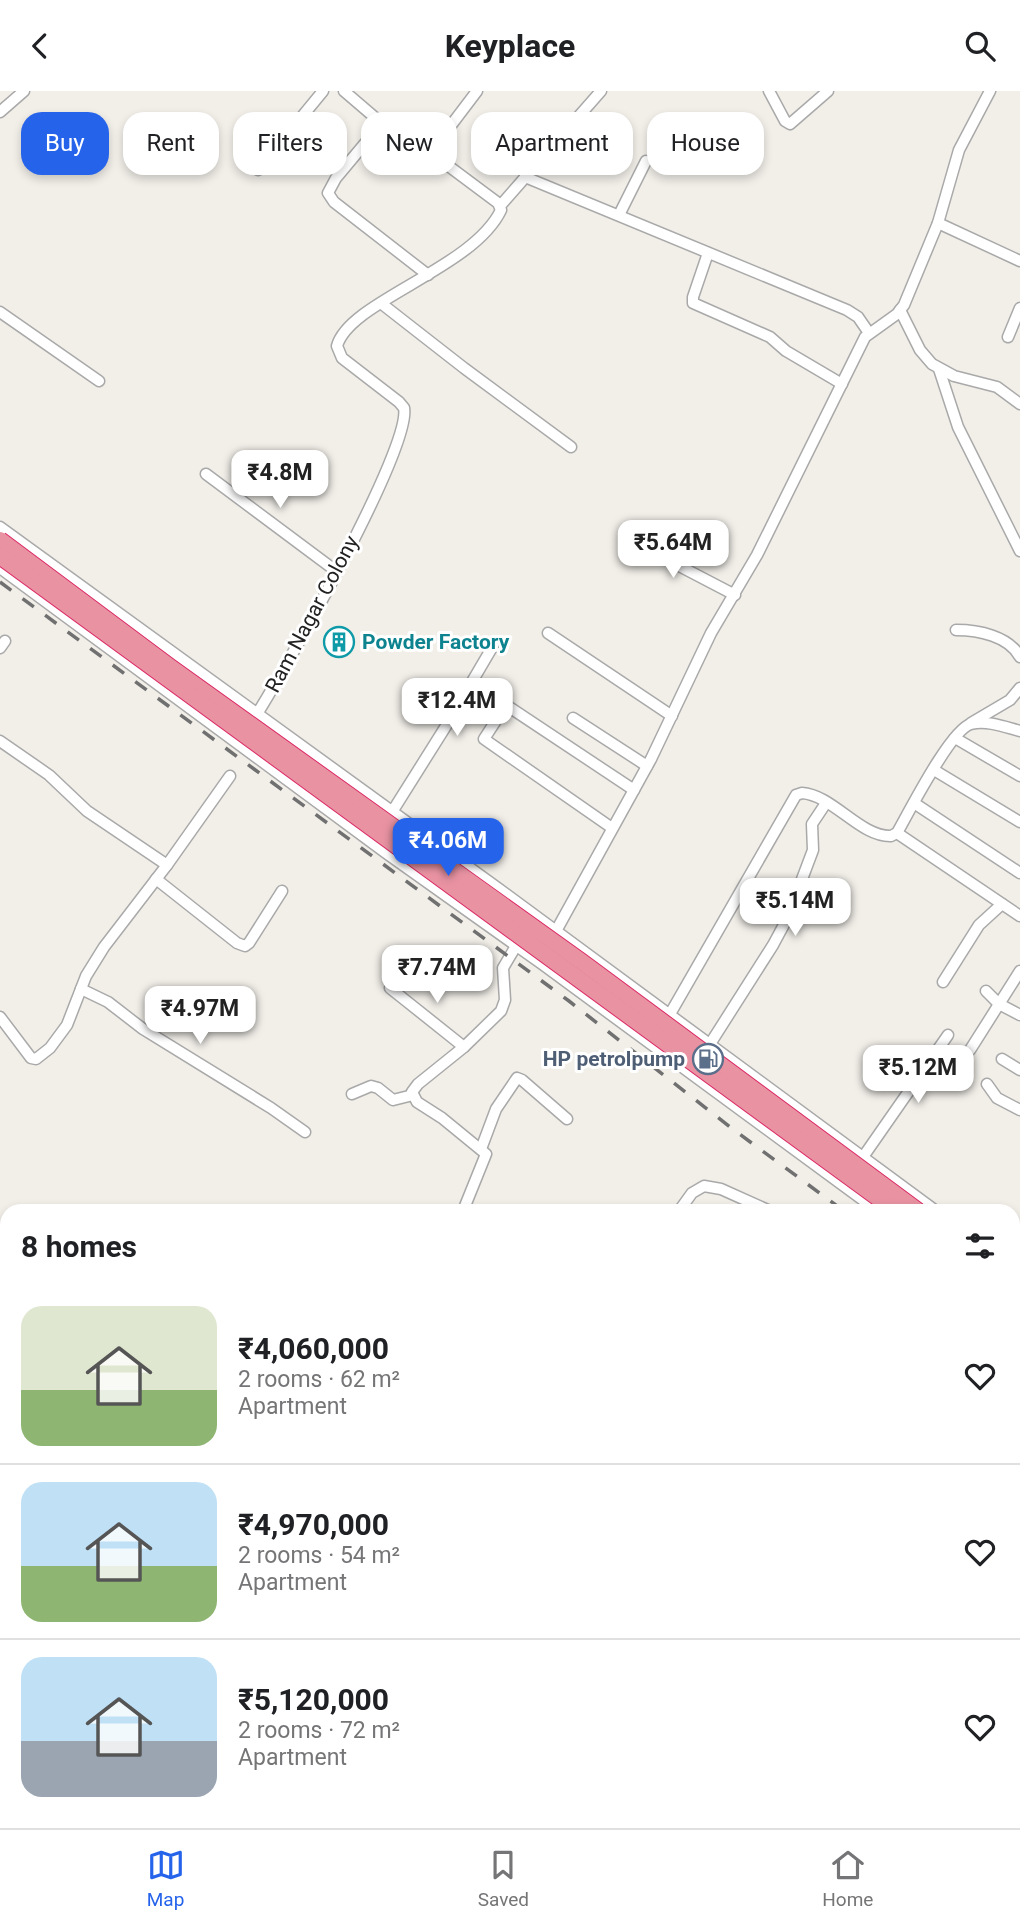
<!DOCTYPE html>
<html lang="en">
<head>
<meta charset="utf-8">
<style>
  :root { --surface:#fff; --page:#f2f2f2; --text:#202124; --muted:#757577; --line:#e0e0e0; --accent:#2563eb }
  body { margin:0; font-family:Roboto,sans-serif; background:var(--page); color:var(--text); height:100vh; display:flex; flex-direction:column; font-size:26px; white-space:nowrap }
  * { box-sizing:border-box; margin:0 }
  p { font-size:23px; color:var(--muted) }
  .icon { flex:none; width:38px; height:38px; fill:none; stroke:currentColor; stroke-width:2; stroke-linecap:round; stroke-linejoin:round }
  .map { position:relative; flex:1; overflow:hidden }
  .details { position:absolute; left:0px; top:1113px; width:1020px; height:625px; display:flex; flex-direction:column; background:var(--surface); border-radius:21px 21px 0 0; box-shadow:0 4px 10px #0003 }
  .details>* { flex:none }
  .top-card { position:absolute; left:21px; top:21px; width:978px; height:63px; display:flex; gap:14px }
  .price { position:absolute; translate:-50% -60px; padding:0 16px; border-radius:14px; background:#fff; color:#222; font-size:23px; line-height:46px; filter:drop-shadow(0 2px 4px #0008) }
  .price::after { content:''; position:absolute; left:50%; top:42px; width:21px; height:16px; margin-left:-10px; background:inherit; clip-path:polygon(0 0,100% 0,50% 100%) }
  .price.current { background:var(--accent); color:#fff }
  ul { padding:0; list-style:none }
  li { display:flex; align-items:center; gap:21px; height:175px; padding:0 21px }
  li+li { border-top:2px solid var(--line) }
  li span { display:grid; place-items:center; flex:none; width:196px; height:140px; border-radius:21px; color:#555 }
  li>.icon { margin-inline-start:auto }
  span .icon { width:84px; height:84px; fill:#fffc; stroke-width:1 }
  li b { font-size:30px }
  h2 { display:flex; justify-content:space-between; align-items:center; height:84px; padding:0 21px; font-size:30px }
  .tag { padding:0 24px; border-radius:21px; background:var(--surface); box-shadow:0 4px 10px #0003; font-size:24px; line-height:63px }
  .tag.current { background:var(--accent); color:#fff }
  header { display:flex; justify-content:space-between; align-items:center; height:91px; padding:0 21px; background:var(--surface); font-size:32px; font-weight:700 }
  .dock { display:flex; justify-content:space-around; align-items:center; height:98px; border-top:2px solid var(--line); background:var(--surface); font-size:19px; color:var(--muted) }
  .dock a { display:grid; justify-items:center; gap:4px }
  .dock .current { color:var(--accent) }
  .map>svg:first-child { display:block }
</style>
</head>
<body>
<header><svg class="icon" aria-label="back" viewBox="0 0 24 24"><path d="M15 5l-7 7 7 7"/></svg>Keyplace<svg class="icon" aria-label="search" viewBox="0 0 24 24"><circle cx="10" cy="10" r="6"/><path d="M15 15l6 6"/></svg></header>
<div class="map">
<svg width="1020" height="1737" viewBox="0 0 1020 1737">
  <rect width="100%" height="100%" fill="#f2efe9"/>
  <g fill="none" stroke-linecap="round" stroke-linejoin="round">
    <!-- minor casing -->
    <g stroke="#a9a9a9" stroke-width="13">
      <g id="minor">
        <path d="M769 0 785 30 790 33 828 0"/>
        <path d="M0 21 24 0"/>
        <path d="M382 32 336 87 328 102 334 111 428 184"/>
        <path d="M430 62 477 0"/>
        <path d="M258 79 323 0"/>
        <path d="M525 86 847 219 858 226 869 242"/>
        <path d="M500 115 601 0"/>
        <path d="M619 124 646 70"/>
        <path d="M938 132 1020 170"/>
        <path d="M708 162 693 206V212L770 246 786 260 842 293"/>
        <path d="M382 213 464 277 571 356"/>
        <path d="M900 219 920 259 932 273 954 285 997 296 1020 313"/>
        <path d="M0 221 99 290"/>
        <path d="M1008 246 1020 217"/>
        <path d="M939 278 958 336 1020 460"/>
        <path d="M206 383 336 480"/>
        <path d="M0 436 495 795 936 1120"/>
        <path d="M630 444 666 468 735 504"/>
        <path d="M0 477 386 762 542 873 878 1120"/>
        <path d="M956 539C978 539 1009 545 1020 566"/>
        <path d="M548 542 672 625"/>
        <path d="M0 557 5 550"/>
        <path d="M257 623C284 580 412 356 404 317L399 311 342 267 337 255C349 210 473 178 501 119L498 112 423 56 393 42 344 0"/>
        <path d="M573 627 647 675"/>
        <path d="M971 632 1010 609 1020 597"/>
        <path d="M955 647 1020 685"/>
        <path d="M0 650 49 684 87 720 167 774"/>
        <path d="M934 679 1020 731"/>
        <path d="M914 712 1020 782"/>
        <path d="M392 721 446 635 493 555"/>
        <path d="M612 737 484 648 506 614 634 699"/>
        <path d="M897 742 1020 825"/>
        <path d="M156 788 237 852 245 855 249 852 282 800"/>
        <path d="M556 840 651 668 711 542 757 464 865 246 897 223 904 214 938 132 959 59 990 0"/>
        <path d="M943 891 979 834 1002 813"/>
        <path d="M390 897 464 956"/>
        <path d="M81 898 108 911 143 938 271 1017 305 1041"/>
        <path d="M986 900 999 913 1020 924"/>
        <path d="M670 923 796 704 802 702C833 704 860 746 891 745L897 742C909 721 951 638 971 633 987 629 1005 636 1020 640"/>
        <path d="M0 926 31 967 36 968 50 957 67 934 86 885 104 856 167 774 230 685"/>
        <path d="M710 953 773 854 787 828 813 759 812 733 826 712"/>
        <path d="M970 959 1020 880"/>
        <path d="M1002 968 1020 979"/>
        <path d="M987 993 997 1007 1020 1019"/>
        <path d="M352 1003 371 995 378 997 393 1009 413 1004"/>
        <path d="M481 1058 496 1018 517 987 522 989 567 1028"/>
        <path d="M863 1066 948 944"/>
        <path d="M463 1120 486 1063 442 1027 417 1011 412 1001 418 993 464 956 501 920 505 909 503 877 516 855"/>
        <path d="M679 1120 692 1102 704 1095 721 1098 770 1120"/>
        <path d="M1013 1177 1020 1182"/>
        <path d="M1013 1219 1020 1224"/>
        <path d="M1013 1295 1020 1300"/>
        <path d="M1013 1367 1020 1358"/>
        <path d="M1013 1475 1020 1468"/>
        <path d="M1013 1487 1020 1496"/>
        <path d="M1013 1568 1020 1563"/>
        <path d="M1013 1633 1020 1637"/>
        <path d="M578 1737 583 1731"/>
        <path d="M794 1737 799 1731"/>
      </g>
    </g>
    <!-- highway casing -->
    <g stroke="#dc2a67" stroke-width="18">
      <g id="highway">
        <path d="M1013 1190 1020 1195"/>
        <path d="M1013 1206 1020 1211"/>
      </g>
    </g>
    <!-- minor -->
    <use href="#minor" stroke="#fff" stroke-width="10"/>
    <!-- highway -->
    <use href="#highway" stroke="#e892a2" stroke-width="16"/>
    <!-- rail -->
    <g stroke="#707070" stroke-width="3.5" stroke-dasharray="14 14" stroke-linecap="butt">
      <path d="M0 491 569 910 734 1039 844 1120"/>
      <path d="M1013 1254 1020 1259"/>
    </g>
    <!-- highway-bridge casing -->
    <g stroke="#dc2a67" stroke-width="18" stroke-linecap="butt">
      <g id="highway-bridge">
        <path d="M0 449 170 576 582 871 918 1120"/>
        <path d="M0 465 896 1120"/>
      </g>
    </g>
    <!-- highway-bridge -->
    <use href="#highway-bridge" stroke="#e892a2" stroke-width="16"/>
  </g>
  <!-- icons -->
  <defs>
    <g id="building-ring" transform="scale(1.575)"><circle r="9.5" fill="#fff" stroke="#0f9aa8" stroke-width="1.5"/><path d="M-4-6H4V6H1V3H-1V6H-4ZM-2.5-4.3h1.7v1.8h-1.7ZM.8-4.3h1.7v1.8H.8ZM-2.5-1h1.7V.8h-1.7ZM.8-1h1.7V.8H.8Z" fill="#0f9aa8"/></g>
    <g id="fuel-ring" transform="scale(1.575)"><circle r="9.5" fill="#fff" stroke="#5c6f8a" stroke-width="1.5"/><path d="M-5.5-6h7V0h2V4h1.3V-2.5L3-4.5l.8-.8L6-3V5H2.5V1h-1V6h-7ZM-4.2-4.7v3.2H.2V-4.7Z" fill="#5c6f8a"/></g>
  </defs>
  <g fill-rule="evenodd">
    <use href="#building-ring" x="339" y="551"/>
    <use href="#fuel-ring" x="708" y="968"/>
  </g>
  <g text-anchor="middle" stroke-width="6" stroke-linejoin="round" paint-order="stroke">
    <!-- street labels -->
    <g font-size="21" fill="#222" stroke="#fff">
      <text transform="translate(312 523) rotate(-62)" y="7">Ram Nagar Colony</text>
    </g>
    <!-- culture labels -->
    <g font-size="21" font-weight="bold" fill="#0d838f" stroke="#fff" text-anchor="start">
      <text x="362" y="558">Powder Factory</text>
    </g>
    <!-- service labels -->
    <g font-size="21" font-weight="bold" fill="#4e5e75" stroke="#fff" text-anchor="end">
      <text x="685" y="975">HP petrolpump</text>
    </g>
  </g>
</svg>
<b class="price" style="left:280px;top:419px">₹4.8M</b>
<b class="price" style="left:673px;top:489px">₹5.64M</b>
<b class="price" style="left:457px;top:647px">₹12.4M</b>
<b class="price current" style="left:448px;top:787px">₹4.06M</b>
<b class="price" style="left:795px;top:847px">₹5.14M</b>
<b class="price" style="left:437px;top:914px">₹7.74M</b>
<b class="price" style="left:200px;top:955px">₹4.97M</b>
<b class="price" style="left:918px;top:1014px">₹5.12M</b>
<div class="top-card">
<a class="tag current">Buy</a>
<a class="tag">Rent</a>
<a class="tag">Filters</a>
<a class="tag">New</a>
<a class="tag">Apartment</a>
<a class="tag">House</a>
</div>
<section class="details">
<h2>8 homes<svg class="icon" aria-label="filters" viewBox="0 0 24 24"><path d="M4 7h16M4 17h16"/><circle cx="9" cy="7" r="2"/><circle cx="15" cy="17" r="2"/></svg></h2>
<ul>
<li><span style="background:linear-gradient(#dfe7d0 60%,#8fb573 0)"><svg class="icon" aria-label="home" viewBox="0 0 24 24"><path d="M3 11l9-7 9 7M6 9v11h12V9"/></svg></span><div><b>₹4,060,000</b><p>2 rooms · 62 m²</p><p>Apartment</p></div><svg class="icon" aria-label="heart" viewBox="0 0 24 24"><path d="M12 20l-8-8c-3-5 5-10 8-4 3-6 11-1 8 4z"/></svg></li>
<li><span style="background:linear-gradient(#bfe0f5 60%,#8fb573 0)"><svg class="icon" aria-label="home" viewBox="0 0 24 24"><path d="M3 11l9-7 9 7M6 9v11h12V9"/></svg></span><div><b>₹4,970,000</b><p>2 rooms · 54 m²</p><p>Apartment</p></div><svg class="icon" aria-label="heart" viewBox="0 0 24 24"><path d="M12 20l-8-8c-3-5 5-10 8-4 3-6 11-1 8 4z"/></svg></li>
<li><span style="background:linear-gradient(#bfe0f5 60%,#9aa5b1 0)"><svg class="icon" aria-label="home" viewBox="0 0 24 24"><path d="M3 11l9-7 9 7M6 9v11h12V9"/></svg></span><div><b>₹5,120,000</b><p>2 rooms · 72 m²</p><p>Apartment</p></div><svg class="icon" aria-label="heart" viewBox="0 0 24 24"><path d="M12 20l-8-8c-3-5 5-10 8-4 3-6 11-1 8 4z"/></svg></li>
</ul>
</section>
</div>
<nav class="dock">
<a class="current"><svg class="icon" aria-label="map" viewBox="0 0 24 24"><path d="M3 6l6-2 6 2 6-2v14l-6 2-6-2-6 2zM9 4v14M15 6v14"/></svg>Map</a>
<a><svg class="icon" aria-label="saved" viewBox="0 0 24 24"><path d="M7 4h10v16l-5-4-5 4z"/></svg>Saved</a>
<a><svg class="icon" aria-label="home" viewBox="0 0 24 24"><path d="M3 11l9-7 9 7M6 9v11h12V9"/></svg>Home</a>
</nav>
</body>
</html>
